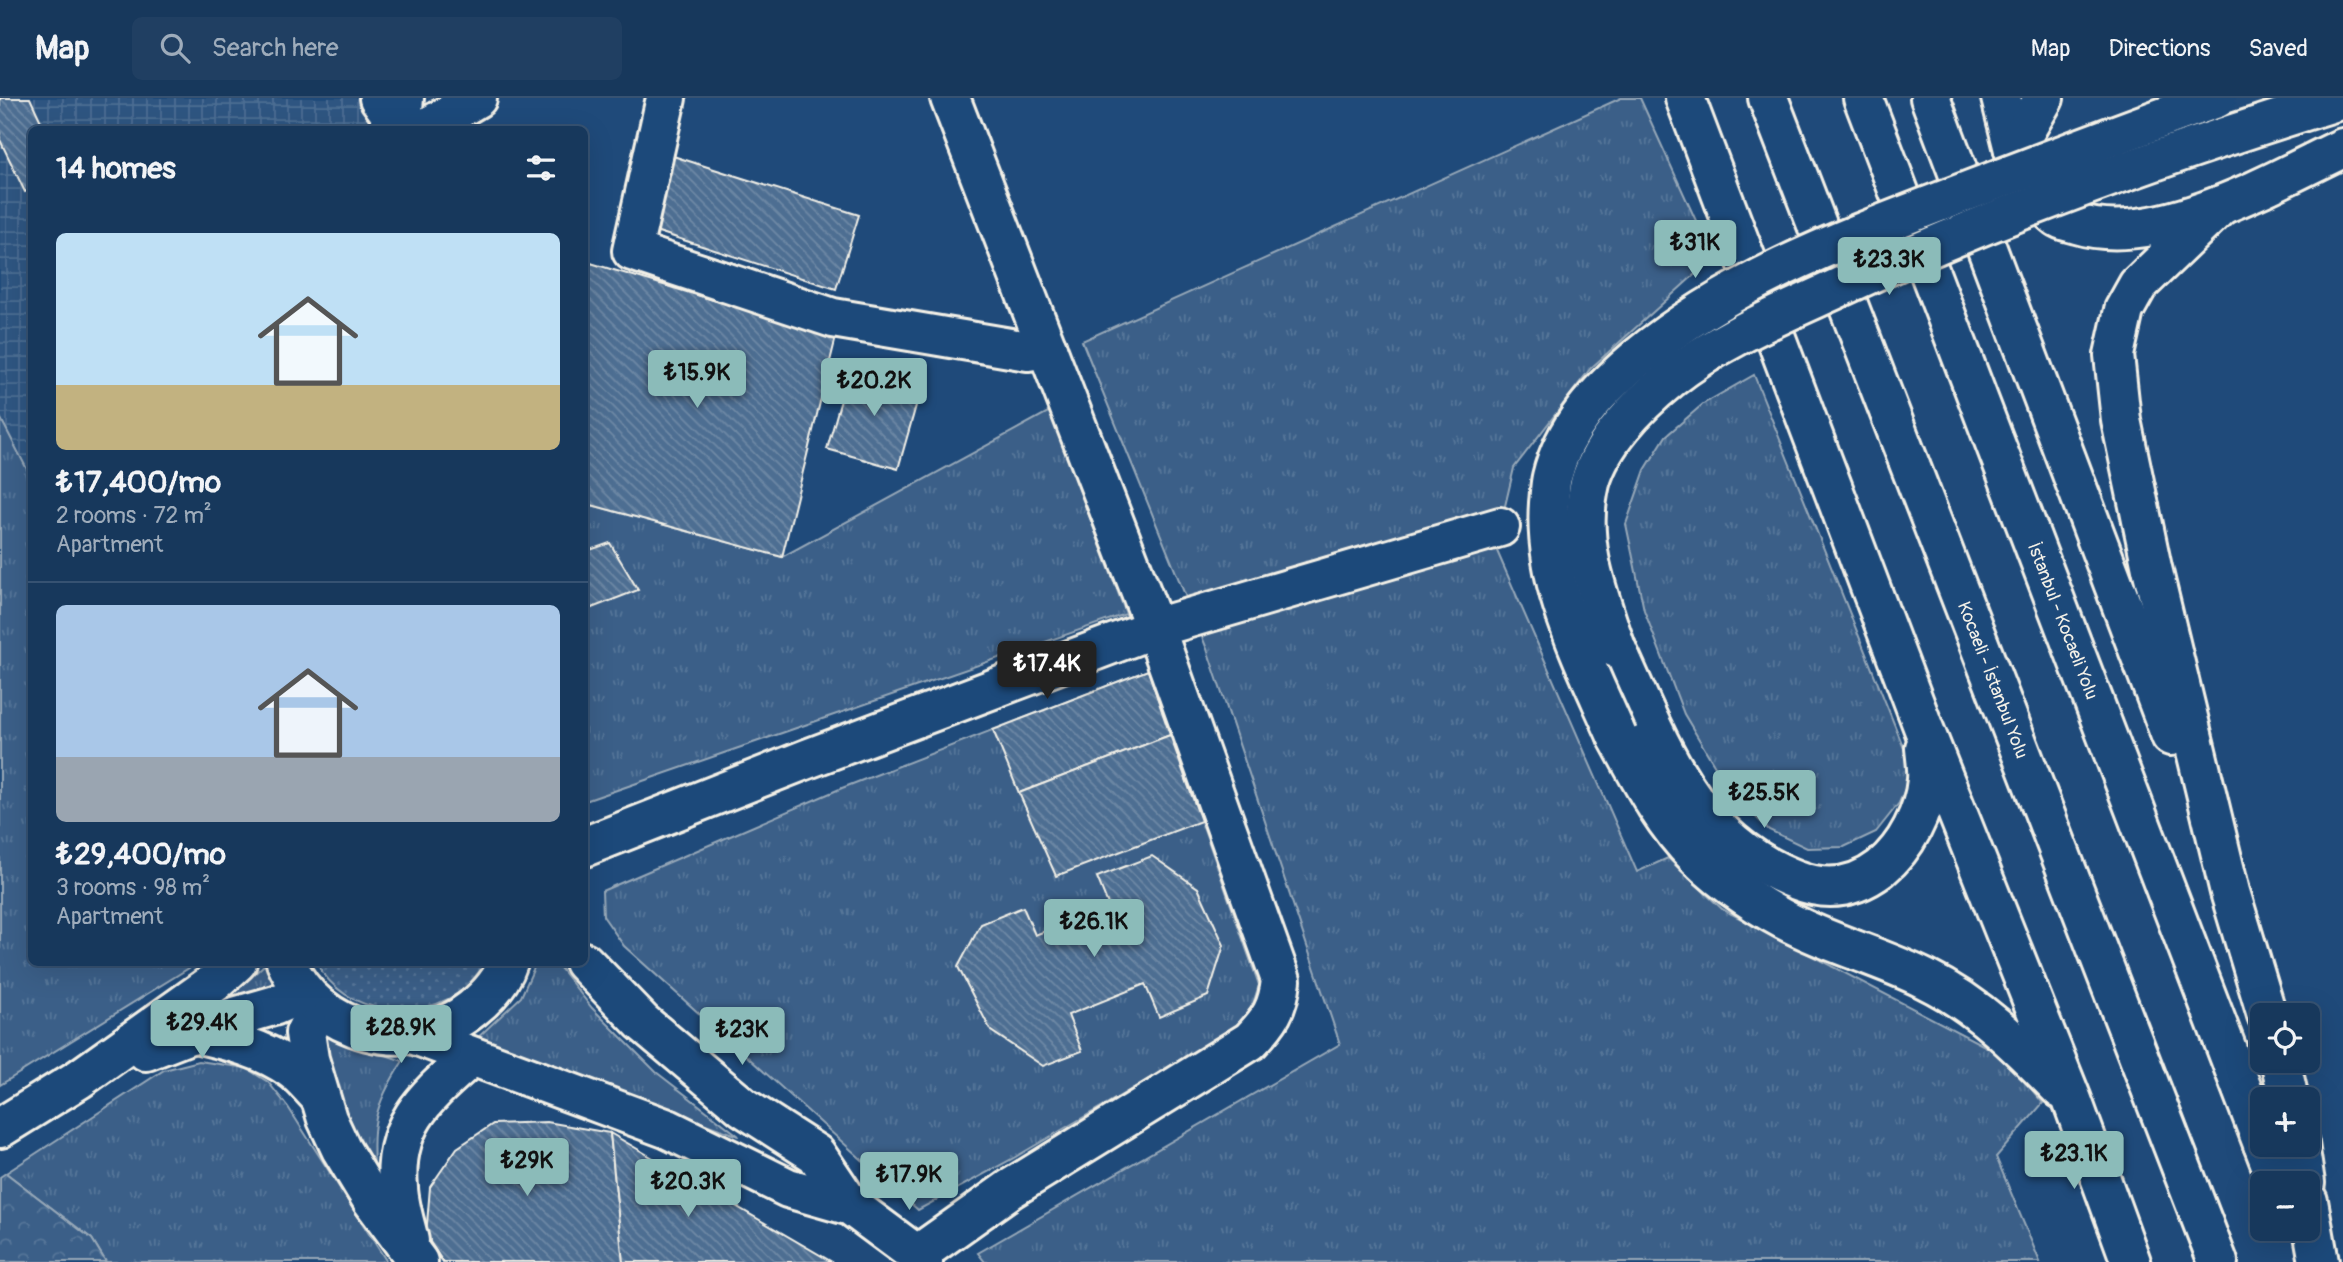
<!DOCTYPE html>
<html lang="en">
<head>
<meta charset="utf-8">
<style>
  :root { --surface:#17385c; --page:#203f62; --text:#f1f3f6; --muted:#9eacbb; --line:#365272; --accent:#8bbbb9 }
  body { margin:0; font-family:Pangolin,sans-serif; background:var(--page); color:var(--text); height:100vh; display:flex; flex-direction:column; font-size:26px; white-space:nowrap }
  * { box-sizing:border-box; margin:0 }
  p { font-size:23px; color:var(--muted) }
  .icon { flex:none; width:38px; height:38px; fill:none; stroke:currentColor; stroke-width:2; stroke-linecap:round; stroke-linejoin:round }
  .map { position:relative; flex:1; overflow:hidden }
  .sheet { position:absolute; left:28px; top:28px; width:560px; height:840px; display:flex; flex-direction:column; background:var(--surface); border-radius:10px; box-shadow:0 7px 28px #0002,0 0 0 2px var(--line) }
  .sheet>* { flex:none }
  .fabs { position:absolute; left:2250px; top:905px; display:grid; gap:14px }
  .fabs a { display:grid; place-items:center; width:70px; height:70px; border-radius:10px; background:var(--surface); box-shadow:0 7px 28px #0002,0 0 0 2px var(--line); font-size:35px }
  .price { position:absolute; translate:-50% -60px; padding:0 16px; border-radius:7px; background:var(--accent); color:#111; font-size:23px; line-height:46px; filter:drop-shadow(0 2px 4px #0008) }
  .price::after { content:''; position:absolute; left:50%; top:42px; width:21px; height:16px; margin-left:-10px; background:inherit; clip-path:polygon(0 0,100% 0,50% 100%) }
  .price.current { background:#222; color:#fff }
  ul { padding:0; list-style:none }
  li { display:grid; align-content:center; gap:14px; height:371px; padding:0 28px }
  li+li { border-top:2px solid var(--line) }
  li span { display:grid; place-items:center; height:217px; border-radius:10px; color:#555 }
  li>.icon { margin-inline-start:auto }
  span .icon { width:126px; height:126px; fill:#fffc; stroke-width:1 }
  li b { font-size:30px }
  h2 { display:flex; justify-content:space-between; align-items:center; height:84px; padding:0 28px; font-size:30px }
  header { display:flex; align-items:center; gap:42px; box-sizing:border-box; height:98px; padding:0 35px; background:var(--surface); border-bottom:2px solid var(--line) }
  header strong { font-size:33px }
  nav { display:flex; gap:38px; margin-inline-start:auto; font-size:24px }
  .search { width:490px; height:63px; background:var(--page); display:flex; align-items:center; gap:18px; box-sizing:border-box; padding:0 24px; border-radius:10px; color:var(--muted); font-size:26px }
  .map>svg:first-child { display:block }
</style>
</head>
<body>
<header>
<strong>Map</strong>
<div class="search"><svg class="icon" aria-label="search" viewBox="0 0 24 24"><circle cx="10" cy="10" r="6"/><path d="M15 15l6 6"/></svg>Search here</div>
<nav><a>Map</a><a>Directions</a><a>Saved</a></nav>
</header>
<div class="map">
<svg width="2343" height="1164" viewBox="0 0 2343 1164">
  <defs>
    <pattern id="industrial-grid" width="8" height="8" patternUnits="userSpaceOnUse" patternTransform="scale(1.75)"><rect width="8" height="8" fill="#2d5581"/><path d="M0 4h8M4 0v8" fill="none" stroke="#4c6e93"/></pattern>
    <pattern id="grass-tufts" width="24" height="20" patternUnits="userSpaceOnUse" patternTransform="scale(1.75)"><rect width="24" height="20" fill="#3a5f88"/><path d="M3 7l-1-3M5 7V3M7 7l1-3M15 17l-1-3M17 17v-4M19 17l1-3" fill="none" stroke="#577699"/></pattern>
    <pattern id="forest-crowns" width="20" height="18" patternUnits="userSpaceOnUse" patternTransform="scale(1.75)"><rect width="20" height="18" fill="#3a5f88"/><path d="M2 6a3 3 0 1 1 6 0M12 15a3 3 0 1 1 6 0" fill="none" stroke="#577699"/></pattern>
    <pattern id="garden-dots" width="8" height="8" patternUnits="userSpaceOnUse" patternTransform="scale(1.75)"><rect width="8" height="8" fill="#3a5f88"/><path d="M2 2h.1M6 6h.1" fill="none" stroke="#577699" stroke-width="1.8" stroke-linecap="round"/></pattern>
    <pattern id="building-back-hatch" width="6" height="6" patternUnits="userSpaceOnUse" patternTransform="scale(1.75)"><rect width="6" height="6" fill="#4d6e92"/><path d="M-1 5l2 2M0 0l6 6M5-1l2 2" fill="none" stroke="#708aa6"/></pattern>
  </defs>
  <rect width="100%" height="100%" fill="#1f4a7a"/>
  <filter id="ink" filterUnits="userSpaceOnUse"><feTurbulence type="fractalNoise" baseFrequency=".0143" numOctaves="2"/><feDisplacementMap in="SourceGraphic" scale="14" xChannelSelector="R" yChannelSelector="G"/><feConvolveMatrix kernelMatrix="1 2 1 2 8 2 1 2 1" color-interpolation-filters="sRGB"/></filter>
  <g filter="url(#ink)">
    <!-- industrial -->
    <path fill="url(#industrial-grid)" d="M0 0H367L366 31 32 32 31 379 0 319Z"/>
    <!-- grass -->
    <g fill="url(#grass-tufts)" stroke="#97a8b8" stroke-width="2">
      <path d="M1621 0H1640L1713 160 1591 270 1514 370 1500 429 1497 453 1637 774 1668 760 1722 811 2002 957 2043 1005 1996 1059 2040 1164H985L978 1155 1340 946 1207 551 1082 243Z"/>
      <path d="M1754 277 1913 673 1899 705 1876 734 1844 749 1807 750 1769 732 1731 695 1684 616 1644 512 1626 426 1645 372 1666 338 1703 306Z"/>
      <path d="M1050 313 1126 516 585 703 584 405 782 459Z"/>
      <path d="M0 319 31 379 32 864 197 865 0 987Z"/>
      <path d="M1148 572 1259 887 1250 915 1231 933 1012 1061 918 1112 624 848 603 818 602 793 842 690Z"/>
      <path d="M266 865H273L280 896 225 906V898L245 885Z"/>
      <path d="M536 865H556L592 910 656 974 739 1038 474 943 521 899Z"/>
      <path d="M316 933 403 963C370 1013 372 1030 375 1087L346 1037Z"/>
      <path d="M199 963 246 970 268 984 288 1009 387 1164H106L92 1141 6 1075 164 972Z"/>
    </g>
    <!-- forest -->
    <path fill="url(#forest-crowns)" stroke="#97a8b8" stroke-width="2" d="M6 1075 92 1141 106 1164H0V1079Z"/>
    <!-- garden -->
    <path fill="url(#garden-dots)" stroke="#97a8b8" stroke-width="2" d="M317 865H486C479 873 473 883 465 890 421 926 344 918 317 865Z"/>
    <!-- building -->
    <g fill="url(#building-back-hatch)" stroke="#f4f1e8" stroke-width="2">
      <path d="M0 0H30L45 32H32V91L25 94 0 42Z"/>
      <path d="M673 58 859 117 836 191 649 131Z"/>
      <path d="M584 163 836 239 782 459 584 405Z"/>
      <path d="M850 270 921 290 898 371 827 351Z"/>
      <path d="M610 445 638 492 584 513V454Z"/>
      <path d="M1148 572 1170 637 1019 695 993 632Z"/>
      <path d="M1170 637 1201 723 1056 778 1019 695Z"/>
      <path d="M1152 758 1198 790 1224 847 1208 898 1159 919 1145 886 1068 917 1082 953 1043 968 991 933 958 869 981 826 1023 809 1035 837 1109 809 1097 779Z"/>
      <path d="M547 1024 610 1035 623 1164H443L426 1138 430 1089 457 1050 493 1026Z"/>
      <path d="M610 1035 832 1164H623Z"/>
    </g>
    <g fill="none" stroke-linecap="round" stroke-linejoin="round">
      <!-- minor casing -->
      <g stroke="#f4f1e8" stroke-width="44">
        <g id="minor">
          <path d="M379 0 389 14 396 32"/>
          <path d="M666 0 632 153 833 220 1028 253 1047 250"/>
          <path d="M584 749 807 661 1155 530 1500 429"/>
          <path d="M318 909 305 935 309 961 327 1021 341 1051 372 1102 418 1164"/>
          <path d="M409 1143C405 1126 399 1108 398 1090 392 1025 427 998 471 959"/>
          <path d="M917 1157 1010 1091 1250 943C1270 922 1278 911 1281 882L1155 530 950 0"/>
        </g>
      </g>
      <!-- major casing -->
      <g stroke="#f4f1e8" stroke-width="44">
        <g id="major">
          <path d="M1685 0 1924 631 2072 1002 2131 1164"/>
          <path d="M2001 0 2014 52"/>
          <path d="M401 32 404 0"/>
          <path d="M423 32 477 0"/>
          <path d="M2014 52 2044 0"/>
          <path d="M2027 88C2036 98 2046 111 2057 119 2062 123 2070 124 2077 126 2157 151 2271 84 2343 50"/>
          <path d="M1616 550C1659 643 1692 743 1797 782 1827 794 1855 790 1881 770 1906 749 1924 715 1927 682 1928 672 1926 661 1925 650"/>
          <path d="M1617 638C1640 680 1661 723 1696 758 1723 785 1766 814 1801 830 1841 849 1885 861 1925 881 1979 907 2020 949 2061 991"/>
          <path d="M286 864C317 936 411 960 472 911 487 899 502 883 508 864"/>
          <path d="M584 864 642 924 743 1009 816 1056 851 1108"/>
          <path d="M191 934C226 942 260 949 290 970 301 977 309 988 318 997"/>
          <path d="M415 937 668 1031 788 1090 851 1108 917 1157 923 1164"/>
          <path d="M146 953 231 920 276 907 303 895"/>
          <path d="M0 1030 79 981 215 884 237 864"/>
        </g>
      </g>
      <!-- highway casing -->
      <g stroke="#f4f1e8" stroke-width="44">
        <g id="highway">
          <path d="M1768 0 2218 1164"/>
          <path d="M1863 0 2263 1046"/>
          <path d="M1930 0 2171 638"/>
          <path d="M2219 109 2138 187 2124 212 2114 257 2121 322 2152 470 2230 794 2267 917"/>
          <path d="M2280 962 2289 1001"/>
          <path d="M2263 1046 2278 1085"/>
          <path d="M2299 1046 2305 1085"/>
          <path d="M2308 1103 2319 1164"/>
        </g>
      </g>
      <!-- minor -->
      <use href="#minor" stroke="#1f4a7a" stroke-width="38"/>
      <!-- major -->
      <use href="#major" stroke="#1f4a7a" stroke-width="38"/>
      <!-- highway -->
      <use href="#highway" stroke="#1f4a7a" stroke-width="38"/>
      <!-- major-bridge casing -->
      <g stroke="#f4f1e8" stroke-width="44" stroke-linecap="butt">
        <g id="major-bridge">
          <path d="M1616 550C1598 496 1576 443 1590 385 1601 345 1638 307 1670 281 1721 240 1787 214 1847 186 2008 112 2174 53 2343 1"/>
          <path d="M1617 638C1585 564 1543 488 1549 405 1550 397 1550 387 1552 379 1564 329 1598 293 1637 260 1736 178 1854 137 1973 91 2054 60 2135 29 2217 0"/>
        </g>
      </g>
      <!-- major-bridge -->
      <use href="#major-bridge" stroke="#1f4a7a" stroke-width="38"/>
    </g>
  </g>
  <g text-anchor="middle" stroke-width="5" stroke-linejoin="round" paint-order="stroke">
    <!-- street labels -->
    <g font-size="18" fill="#f4f1e8" stroke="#1f4a7a">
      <text transform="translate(2063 523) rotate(69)" y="6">İstanbul - Kocaeli Yolu</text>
      <text transform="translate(1993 582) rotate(69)" y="6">Kocaeli - İstanbul Yolu</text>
    </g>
  </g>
</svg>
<div class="fabs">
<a><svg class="icon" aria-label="locate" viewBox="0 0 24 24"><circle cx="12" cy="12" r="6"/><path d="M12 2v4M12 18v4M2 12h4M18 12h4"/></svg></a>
<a>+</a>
<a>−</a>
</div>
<b class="price" style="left:1695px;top:182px">₺31K</b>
<b class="price" style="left:1889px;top:199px">₺23.3K</b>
<b class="price" style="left:697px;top:312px">₺15.9K</b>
<b class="price" style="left:874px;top:320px">₺20.2K</b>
<b class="price current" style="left:1047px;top:603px">₺17.4K</b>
<b class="price" style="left:1764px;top:732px">₺25.5K</b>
<b class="price" style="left:1094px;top:861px">₺26.1K</b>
<b class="price" style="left:202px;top:962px">₺29.4K</b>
<b class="price" style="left:401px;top:967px">₺28.9K</b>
<b class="price" style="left:742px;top:969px">₺23K</b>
<b class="price" style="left:2074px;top:1093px">₺23.1K</b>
<b class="price" style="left:527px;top:1100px">₺29K</b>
<b class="price" style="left:909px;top:1114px">₺17.9K</b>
<b class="price" style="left:688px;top:1121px">₺20.3K</b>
<section class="sheet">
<h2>14 homes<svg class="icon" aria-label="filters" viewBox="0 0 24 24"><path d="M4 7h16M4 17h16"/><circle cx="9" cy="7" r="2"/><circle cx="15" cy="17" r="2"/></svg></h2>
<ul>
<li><span style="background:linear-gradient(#bfe0f5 70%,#c2b280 0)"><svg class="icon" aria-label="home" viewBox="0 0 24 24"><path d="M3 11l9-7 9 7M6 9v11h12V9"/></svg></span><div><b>₺17,400/mo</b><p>2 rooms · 72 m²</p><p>Apartment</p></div></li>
<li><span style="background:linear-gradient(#a9c7e8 70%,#9aa5b1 0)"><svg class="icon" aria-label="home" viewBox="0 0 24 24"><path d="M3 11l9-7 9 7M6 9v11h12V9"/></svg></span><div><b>₺29,400/mo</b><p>3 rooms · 98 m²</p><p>Apartment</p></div></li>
</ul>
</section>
</div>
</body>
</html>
